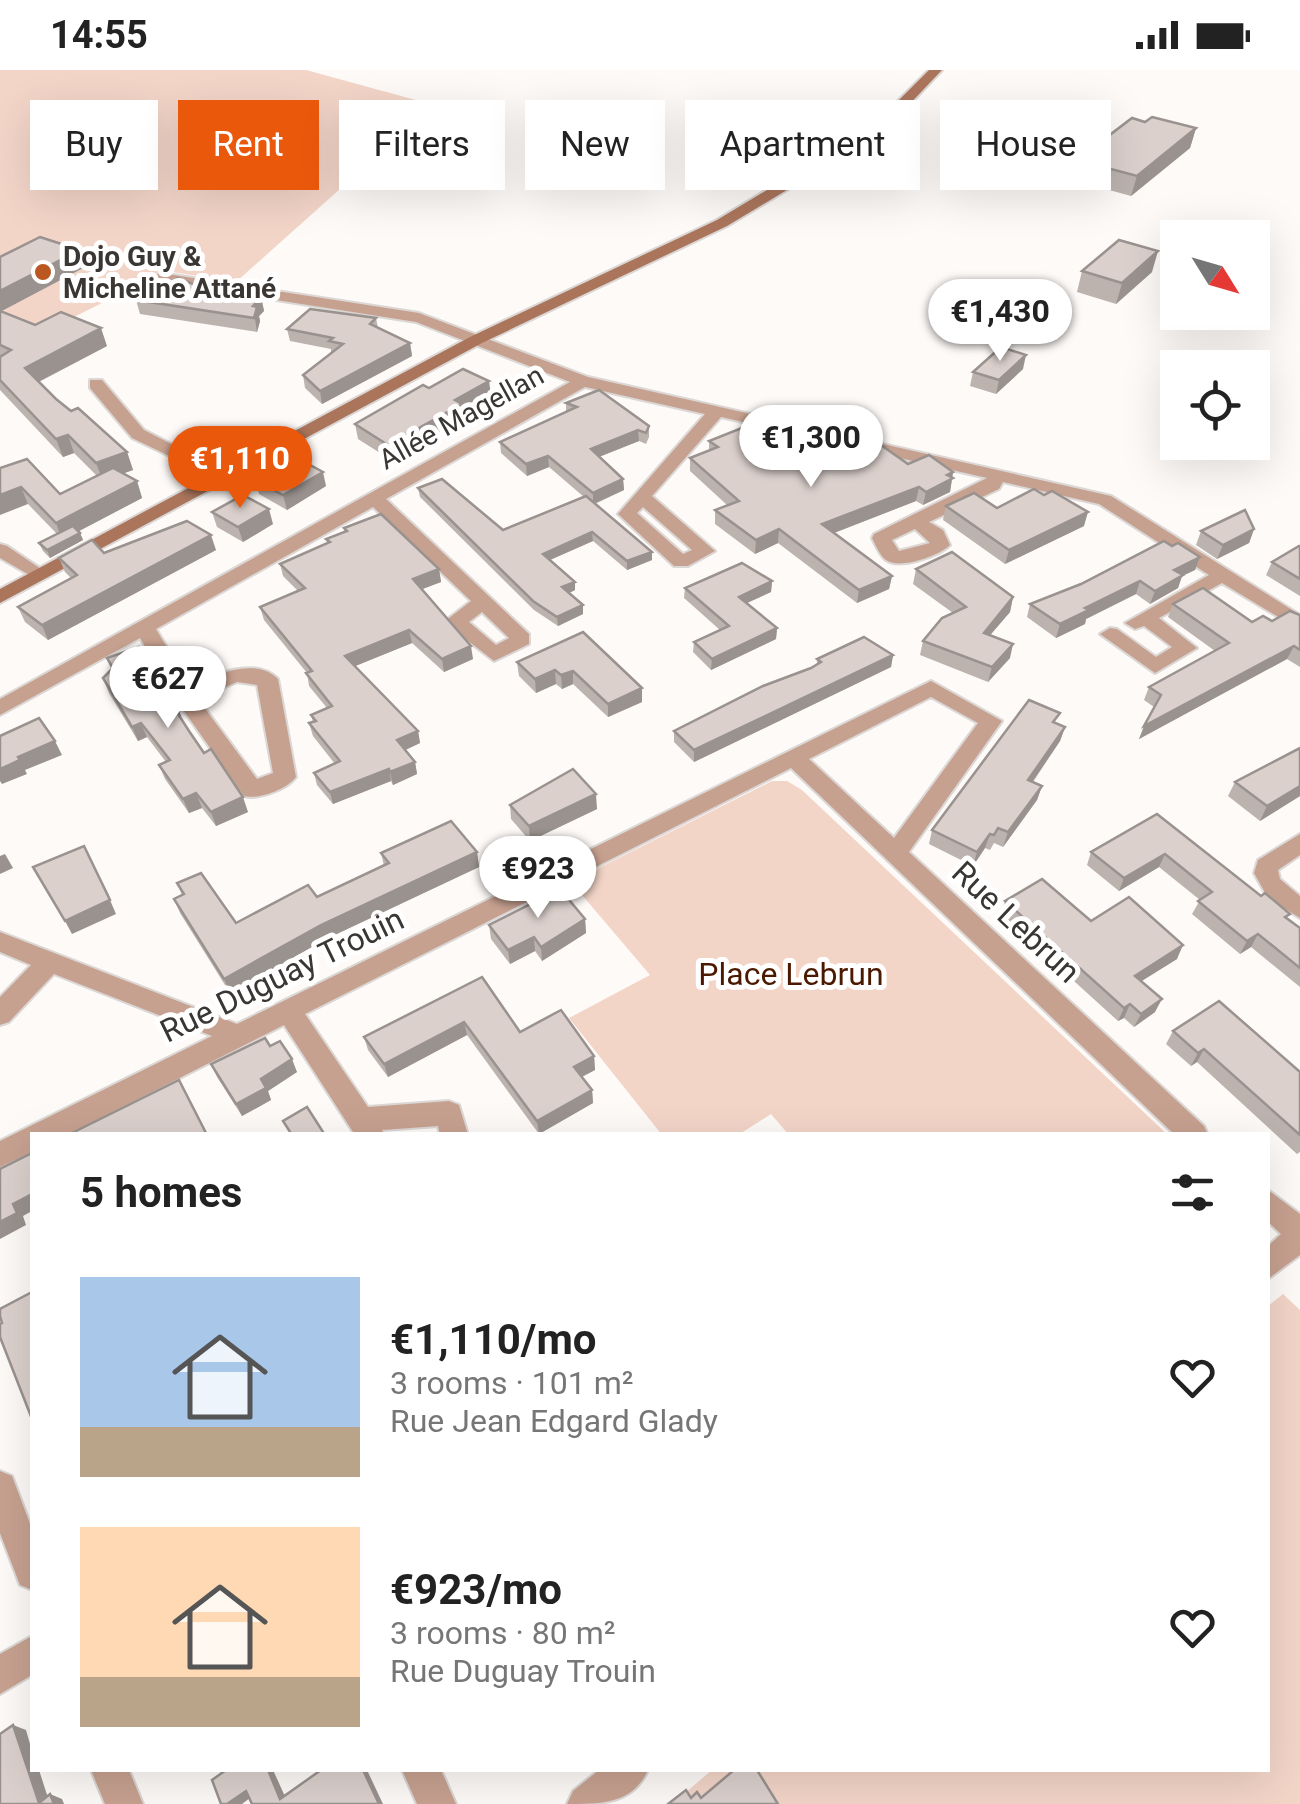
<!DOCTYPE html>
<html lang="en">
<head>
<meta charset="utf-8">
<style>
  :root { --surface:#fff; --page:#f6f6f6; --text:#222; --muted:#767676; --accent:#ea580c }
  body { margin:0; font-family:Roboto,sans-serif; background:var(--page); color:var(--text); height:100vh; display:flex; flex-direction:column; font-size:38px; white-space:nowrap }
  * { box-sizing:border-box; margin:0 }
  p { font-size:32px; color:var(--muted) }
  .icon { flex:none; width:55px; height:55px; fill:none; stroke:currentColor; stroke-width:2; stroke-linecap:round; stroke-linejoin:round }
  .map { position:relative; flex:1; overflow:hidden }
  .details { position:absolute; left:30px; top:1062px; width:1240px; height:640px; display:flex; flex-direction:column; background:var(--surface); border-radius:0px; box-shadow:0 10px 40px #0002 }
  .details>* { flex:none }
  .hud { position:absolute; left:30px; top:30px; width:1240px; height:90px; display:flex; gap:20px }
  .needle { width:65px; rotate:127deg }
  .controls { position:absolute; left:1160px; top:150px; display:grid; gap:20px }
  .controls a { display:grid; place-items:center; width:110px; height:110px; border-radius:0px; background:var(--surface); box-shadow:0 10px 40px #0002; font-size:50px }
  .price { position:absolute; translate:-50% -85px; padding:0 22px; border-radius:35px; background:#fff; color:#222; font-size:32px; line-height:65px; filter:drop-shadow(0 2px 5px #0008) }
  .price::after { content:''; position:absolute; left:50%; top:60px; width:30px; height:22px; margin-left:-15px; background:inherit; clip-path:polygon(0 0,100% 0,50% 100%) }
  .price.on { background:var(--accent); color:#fff }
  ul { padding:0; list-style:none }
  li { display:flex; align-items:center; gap:30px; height:250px; padding:0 50px }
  li span { display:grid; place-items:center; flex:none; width:280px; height:200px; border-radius:0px; color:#555 }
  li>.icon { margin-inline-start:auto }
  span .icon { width:120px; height:120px; fill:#fffc; stroke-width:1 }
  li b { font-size:42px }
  h2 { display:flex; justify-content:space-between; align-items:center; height:120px; padding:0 50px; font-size:42px }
  .chip { padding:0 35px; border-radius:0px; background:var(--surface); box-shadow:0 10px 40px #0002; font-size:35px; line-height:90px }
  .chip.on { background:var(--accent); color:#fff }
  .status { display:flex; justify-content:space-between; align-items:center; height:70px; padding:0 50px; background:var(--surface); direction:ltr }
  .status svg { height:28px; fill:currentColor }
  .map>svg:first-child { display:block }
</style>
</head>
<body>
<div class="status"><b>14:55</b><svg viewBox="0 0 49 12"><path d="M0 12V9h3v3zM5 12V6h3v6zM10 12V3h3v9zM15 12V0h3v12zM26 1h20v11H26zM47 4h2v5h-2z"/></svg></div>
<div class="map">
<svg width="1300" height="1734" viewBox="0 0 1300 1734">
  <rect width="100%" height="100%" fill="#fefaf8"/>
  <!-- green -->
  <g fill="#f3d5c8">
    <path d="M0 0H306L434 35 236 212 166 201 0 284Z"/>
    <path d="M772 711H787L802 720 1168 1065H789L771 1044 738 1065H662L569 948 650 905 571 812Z"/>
    <path d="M1283 1224 1300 1240V1734H672L712 1700H1268V1236Z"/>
  </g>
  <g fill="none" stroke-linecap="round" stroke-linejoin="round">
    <!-- street casing -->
    <g stroke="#dbd7d5" stroke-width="4">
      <g id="street">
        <path d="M161 203 419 243 588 307 1111 426 1300 545V560L1222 513 1159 548 1197 578 1155 603 1100 564 1110 558 1117 559 1156 587 1172 577 1144 556 1135 559 1125 553 1209 505 1099 434 1003 412 999 419 929 452 943 460 950 475C939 486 899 500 886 490 880 486 875 474 872 468L874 464 987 408 721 347 652 426 715 481 688 496H674L618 444 705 344 585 317 386 429 529 564V574L494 591 449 556V548L471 531 373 437 156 559 190 616C215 605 254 586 278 609L296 707C287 719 259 730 244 726L177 631 140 568 0 645V629L570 312 416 252 156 211V205ZM643 437 692 480 683 484 637 443ZM915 459 930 473 899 481 892 470ZM482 542 509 568 496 575 469 552ZM237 612 257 615 273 703 257 709 198 629Z"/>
        <path d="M90 310H102L144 360 232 405 217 409 132 368 90 318Z"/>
        <path d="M0 474 7 476 50 505 40 511 0 488Z"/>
        <path d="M931 611 1002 651 909 782 1204 1056 1208 1065H1175L791 698 305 944 368 1037 449 1031 459 1035 468 1065H440L438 1056 382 1060 385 1065H355L284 955 67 1065H32V1082L0 1097V1071L212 966 54 904 9 952 0 955V927L31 895 0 882V862L237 954ZM931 627 978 653 894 768 809 689Z"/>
        <path d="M1300 764V785L1278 800 1280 809 1300 826V848L1268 828 1254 803 1258 790Z"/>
        <path d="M1268 1120 1300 1144V1185L1268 1209V1176L1281 1164 1268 1152Z"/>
        <path d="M0 1401 12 1406 32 1459V1520L20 1515 0 1463Z"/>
        <path d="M32 1566V1605L0 1624V1584Z"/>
        <path d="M91 1700H129L143 1734H105Z"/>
        <path d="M402 1700H441L456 1734H417Z"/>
        <path d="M599 1700H648C633 1734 601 1734 567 1734L573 1721Z"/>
      </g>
    </g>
    <!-- secondary casing -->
    <g stroke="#dbd7d5" stroke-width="4">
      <path id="secondary" d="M929 0H942L883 62 727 156 482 273 0 533V519L470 267 717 150 873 56Z"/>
    </g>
    <!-- street -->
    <use href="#street" fill="#c7a190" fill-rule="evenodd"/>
    <!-- secondary -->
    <use href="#secondary" fill="#ab755c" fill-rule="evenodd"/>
  </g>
  <!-- wall -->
  <g fill="#bcb3af">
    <path d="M1196 58 1190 78 1131 126 1073 110 1077 90Z"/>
    <path d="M0 187 85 197 1 241 35 255 107 276 39 312 56 329 71 341 127 382 133 400 123 403 137 411 142 428 79 461 83 470 50 488 43 481 39 473 57 464 28 434 0 398 60 424 97 406 74 383 63 387 0 320Z"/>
    <path d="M1082 201 1152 202 1116 234 1077 222Z"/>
    <path d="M212 221 261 227 264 241 259 246 260 251 257 262 140 244 136 230Z"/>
    <path d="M376 248 378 258 410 273 412 286 322 334 305 318 303 305 331 283V279L290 271 287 259Z"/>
    <path d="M1023 299 996 324 970 316 973 302Z"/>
    <path d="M429 318 491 325 463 341 464 348 391 390 358 369 355 354Z"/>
    <path d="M566 333 649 356V367L646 374 639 371 599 387 623 409 624 420 595 434 652 490 627 500 593 471 550 490 575 520 569 523 583 535V544L558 556 534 540 420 427 418 418 503 460 584 427 549 397 527 406 501 383 500 372 566 342Z"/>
    <path d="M709 371 818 386 908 394 953 402 950 422 923 435 916 431 834 463 892 506 889 519 857 533 778 473 755 484 715 454V440L727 435 690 401V388L709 381Z"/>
    <path d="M255 410 326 416 287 440 259 424Z"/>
    <path d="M946 436 997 438 1084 456 1005 494 943 450Z"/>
    <path d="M212 442 273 454 243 472 217 457Z"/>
    <path d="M344 458 439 499 441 512 421 519 473 589 444 602 412 573 355 596 418 661 420 673 405 680 415 692 417 704 393 715 391 711 333 734 317 715 314 703 335 694 313 666 309 653 313 652 311 645 327 638 309 616 307 603 264 550 260 537 298 521 283 506 280 494 327 473 326 469 345 462Z"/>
    <path d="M1254 459 1249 473 1217 489 1196 475 1201 461Z"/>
    <path d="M1172 476 1200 487 1195 500 1182 506 1178 518 1150 534 1136 524 1086 549 1085 554 1056 568 1027 547 1030 534Z"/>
    <path d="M1300 476V526L1266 505 1272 492Z"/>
    <path d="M216 480 48 570 25 552 18 537 71 508 65 502 59 488 104 483Z"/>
    <path d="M916 499 1013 527 1010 542 990 565 1010 588 988 612 920 585 923 571 953 543 913 514Z"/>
    <path d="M772 511 771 522 747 533 777 558 776 569 711 600 693 582 694 572 720 560 684 528 685 518Z"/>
    <path d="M1173 534 1252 552 1272 551 1300 545V597L1287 589 1139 669 1154 637 1144 630 1149 617 1215 581 1168 547Z"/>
    <path d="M583 562 642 632 608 647 573 614 562 619 556 614 536 623 519 606 517 592Z"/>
    <path d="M893 585 891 597 694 692 674 672V661L811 598 817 594V589Z"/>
    <path d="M107 588 175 631 181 646H179L189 661 248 742 216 756 202 738 189 743 165 709 159 695 166 692 147 667 138 671 109 623 103 608 111 599Z"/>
    <path d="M1057 654 1065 657 1060 671 1033 712 1042 716 1037 730 1003 777 994 773 990 780 985 778 973 796 929 774 932 760Z"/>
    <path d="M1300 678V726L1260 751 1228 726 1235 712Z"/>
    <path d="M510 735 597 739 530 771 511 749Z"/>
    <path d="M1157 744 1300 858V917L1251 877 1240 884 1192 844 1200 830 1159 797 1119 821 1087 795 1091 782Z"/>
    <path d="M477 782 479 797 326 869 230 923 180 843 174 829 182 825 177 813 236 853 317 827 384 796 381 783Z"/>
    <path d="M1005 831 1091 851 1177 889 1141 911 1155 942 1134 957 1124 948 1118 951 1001 845Z"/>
    <path d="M585 849 586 863 542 891 535 881 510 894 491 869 489 855Z"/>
    <path d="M482 907 520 962 594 986 595 1000 582 1007 592 1020 593 1033 539 1064 467 965 388 1007 368 980 364 967Z"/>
    <path d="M1173 961 1300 1002V1082L1297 1084 1197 992 1191 996 1166 974Z"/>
    <path d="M270 976 297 1002 268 1021 271 1030 242 1046 217 1007 211 994Z"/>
  </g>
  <!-- shaded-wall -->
  <g fill="#99928f">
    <path d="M1196 58 1190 78 1131 126 1137 106Z"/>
    <path d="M80 180 85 197 0 242V221Z"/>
    <path d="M1158 181 1152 202 1116 234 1122 213Z"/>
    <path d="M261 227 264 241 259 246 260 251 257 262 253 236Z"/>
    <path d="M101 258 107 276 32 315 25 298Z"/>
    <path d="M410 273 412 286 322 334 320 321Z"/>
    <path d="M1026 285 1023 299 996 324 999 310Z"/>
    <path d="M489 311 491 325 463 341 464 348 391 390 388 375 455 330Z"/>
    <path d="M638 360 639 371 591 390V379Z"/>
    <path d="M68 365 74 383 63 387 56 369Z"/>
    <path d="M127 382 133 400 103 411 96 393Z"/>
    <path d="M548 386 549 397 527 406 526 394Z"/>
    <path d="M323 402 326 416 287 440 283 425Z"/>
    <path d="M953 402 950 422 923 435 926 422 947 405Z"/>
    <path d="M623 409 624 420 593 434V423Z"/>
    <path d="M137 411 142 428 62 470 56 453Z"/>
    <path d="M21 417 28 434 0 445V425Z"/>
    <path d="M919 417 916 431 821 468 822 454Z"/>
    <path d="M269 439 273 454 243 472 238 457Z"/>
    <path d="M1088 442 1084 456 1005 494 1009 480Z"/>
    <path d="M779 459 778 473 755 484 756 470Z"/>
    <path d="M1254 459 1249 473 1217 489 1223 475Z"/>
    <path d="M592 462 593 471 543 493V484Z"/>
    <path d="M80 463 83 470 50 488 47 480Z"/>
    <path d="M211 465 216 480 48 570 42 555Z"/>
    <path d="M652 482V490L627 500V491Z"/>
    <path d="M1200 487 1195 500 1182 506 1178 518 1150 534 1155 521 1174 500Z"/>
    <path d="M439 499 441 512 415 522 413 509Z"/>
    <path d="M892 506 889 519 857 533 859 520Z"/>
    <path d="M772 511 771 522 738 537 739 527Z"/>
    <path d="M1140 511 1136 524 1086 549 1085 554 1056 568 1060 554 1085 538Z"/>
    <path d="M575 512V520L563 526 562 517Z"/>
    <path d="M1013 527 1010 542 980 577 984 563Z"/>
    <path d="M583 535V544L558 556 557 547Z"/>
    <path d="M777 558 776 569 711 600 712 589Z"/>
    <path d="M409 560 412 573 348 599 345 586Z"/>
    <path d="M1013 574 1010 588 988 612 992 597Z"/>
    <path d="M471 576 473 589 444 602 442 589Z"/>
    <path d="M1294 576 1287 589 1139 669 1144 656Z"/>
    <path d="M893 585 891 597 694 692V680Z"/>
    <path d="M555 600 556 614 536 623 535 609Z"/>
    <path d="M573 601V614L562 619 561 605Z"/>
    <path d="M642 618V632L608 647V634Z"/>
    <path d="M175 631 181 646 176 647 171 633Z"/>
    <path d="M141 653 147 667 138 671 132 657Z"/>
    <path d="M1065 657 1060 671 1024 724 1028 710Z"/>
    <path d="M418 661 420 673 399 683 397 670Z"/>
    <path d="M55 671 62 685 25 700 27 704 2 714 0 711V699L18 687Z"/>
    <path d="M415 692 417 704 393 715 390 702Z"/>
    <path d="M389 699 391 711 333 734 330 722Z"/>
    <path d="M1042 716 1037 730 1003 777 1008 762Z"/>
    <path d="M1300 716V726L1260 751 1267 736Z"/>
    <path d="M196 723 202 738 189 743 183 729Z"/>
    <path d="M596 724 597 739 530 771 529 756Z"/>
    <path d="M243 727 248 742 216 756 211 742Z"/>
    <path d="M990 764 985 778 973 796 977 782Z"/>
    <path d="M477 782 479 797 326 869 230 923 224 909 321 855Z"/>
    <path d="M5 784 13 798 0 804V786Z"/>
    <path d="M1165 784 1159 797 1119 821 1124 808Z"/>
    <path d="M110 830 116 844 72 864 65 851Z"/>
    <path d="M585 849 586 863 542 891 541 877Z"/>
    <path d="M1258 864 1251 877 1240 884 1247 871Z"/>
    <path d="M534 867 535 881 510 894 508 880Z"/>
    <path d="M1183 875 1177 889 1129 919 1135 906Z"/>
    <path d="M1162 929 1155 942 1134 957 1141 944Z"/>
    <path d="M1130 934 1124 948 1118 951 1124 938Z"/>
    <path d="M464 952 467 965 388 1007 384 994Z"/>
    <path d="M1204 979 1197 992 1191 996 1198 983Z"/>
    <path d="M594 986 595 1000 575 1010 574 997Z"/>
    <path d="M292 989 297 1002 268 1021 271 1030 242 1046 236 1034 261 1009Z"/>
    <path d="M592 1020 593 1033 539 1064 537 1051Z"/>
    <path d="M32 1124V1141L23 1146 26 1155 0 1169V1152L13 1134Z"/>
    <path d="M13 1655 26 1660 32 1681V1700H39L50 1734 39 1733Z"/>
    <path d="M268 1700H273L288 1733 280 1729Z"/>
    <path d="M363 1700H367L383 1734H379Z"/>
    <path d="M246 1721 254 1725 242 1734H227Z"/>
    <path d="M50 1724 62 1729 64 1734H54Z"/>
  </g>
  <!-- building -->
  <g fill="#dbd0cc" stroke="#99928f" stroke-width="2.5">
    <path d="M1152 47 1196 58 1137 106 1077 90 1132 48 1145 52Z"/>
    <path d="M40 167 80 180 0 221V187Z"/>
    <path d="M1119 170 1158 181 1122 213 1082 201Z"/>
    <path d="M177 208 212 221 216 217 255 223 261 227 253 236 257 237 254 248 136 230Z"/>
    <path d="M310 239 376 248 370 254 410 273 320 321 303 305 343 274 329 271 333 268 287 259Z"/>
    <path d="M0 241 35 255 61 242 101 258 25 298 56 329 71 341 78 338 127 382 96 393 68 365 56 369 0 310V287L11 280 0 275Z"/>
    <path d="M1001 277 1026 285 999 310 973 302Z"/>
    <path d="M463 299 489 311 455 330 462 334 388 375 355 354 423 315 429 318Z"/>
    <path d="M599 320 649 356 646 363 638 360 591 379 623 409 593 423 548 386 526 394 500 372 577 337 566 333Z"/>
    <path d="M762 350 818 386 861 369 878 373 908 394 929 385 953 402 947 405 953 408 926 422 919 417 822 454 892 506 859 520 779 459 756 470 715 440 739 431 690 388 718 377 709 371Z"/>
    <path d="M297 388 323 402 283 425 255 410Z"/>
    <path d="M27 389 60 424 113 398 137 411 56 453 21 417 0 425V398Z"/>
    <path d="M442 409 503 460 586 426 652 482 627 491 592 462 543 484 575 512 562 517 583 535 557 547 533 531 418 418Z"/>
    <path d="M1034 419 1044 425 1052 421 1088 442 1009 480 946 436 974 423 997 438Z"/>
    <path d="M243 425 269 439 238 457 212 442Z"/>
    <path d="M1245 440 1254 459 1223 475 1201 461Z"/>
    <path d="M381 444 439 499 413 509 471 576 442 589 409 560 345 586 418 661 397 670 415 692 390 702 389 699 330 722 314 703 340 691 309 653 316 651 311 645 332 636 306 603 312 601 260 537 305 518 280 494 330 472 326 469 347 461 344 458Z"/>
    <path d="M187 451 211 465 42 555 18 537 77 505 59 488 92 470 104 483Z"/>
    <path d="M73 456 80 463 47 480 39 473Z"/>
    <path d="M1164 471 1172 476 1178 473 1200 487 1174 500 1183 505 1155 521 1140 511 1085 538 1089 540 1060 554 1030 534 1081 514Z"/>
    <path d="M1299 476H1300V509L1272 492Z"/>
    <path d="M952 482 1013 527 984 563 1013 574 992 597 923 571 942 548 966 537 916 499Z"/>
    <path d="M742 493 772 511 739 527 777 558 712 589 694 572 729 556 685 518Z"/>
    <path d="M1203 518 1252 552 1263 546 1272 551 1290 541 1300 545V580L1294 576 1144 656 1161 625 1149 617 1229 573 1173 534Z"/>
    <path d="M583 562 642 618 608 634 573 601 561 605 555 600 535 609 517 592Z"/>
    <path d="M864 567 893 585 694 680 674 661 763 616 811 598 821 592 817 589Z"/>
    <path d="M139 577 175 631 171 633 189 661 204 683 211 679 243 727 211 742 196 723 183 729 159 695 170 690 141 653 132 657 103 608 113 598 107 588Z"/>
    <path d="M1029 630 1060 643 1053 652 1065 657 1028 710 1042 716 1008 762 998 758 994 765 990 764 977 782 932 760Z"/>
    <path d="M39 648 55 671 18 687 20 690 0 699V666Z"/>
    <path d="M1300 678V716L1267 736 1235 712Z"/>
    <path d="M573 699 596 724 529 756 510 735Z"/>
    <path d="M1157 744 1261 826 1265 823 1290 844 1285 847 1300 858V898L1258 864 1247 871 1198 831 1212 822 1165 784 1124 808 1091 782Z"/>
    <path d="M451 751 477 782 321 855 224 909 174 829 184 824 177 813 201 803 236 853 308 815 317 827 389 793 381 783Z"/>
    <path d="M84 776 110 830 65 851 33 797Z"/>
    <path d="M1042 809 1091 851 1129 827 1183 875 1135 906 1162 929 1141 944 1130 934 1124 938 1005 831Z"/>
    <path d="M560 819 585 849 541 877 534 867 508 880 489 855Z"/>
    <path d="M482 907 520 962 561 940 594 986 574 997 592 1020 537 1051 464 952 384 994 364 967Z"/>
    <path d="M1219 931 1300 1002V1065L1204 979 1198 983 1173 961Z"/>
    <path d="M265 968 270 976 280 971 292 989 261 1009 266 1018 236 1034 211 994Z"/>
    <path d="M179 1010 207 1065H68Z"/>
    <path d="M307 1037 325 1065H292L283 1051Z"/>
    <path d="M32 1083V1124L13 1134 17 1143 0 1152V1099Z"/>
    <path d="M32 1222V1349L0 1267V1254L2 1253 0 1246V1239Z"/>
    <path d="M13 1655 39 1733 50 1724 54 1734H0V1664Z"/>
    <path d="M226 1700H268L280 1729 321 1700H363L379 1734H252L246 1721 227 1734H221L212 1710Z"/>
    <path d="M734 1700H757L778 1734H668L686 1720 691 1728 697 1722 701 1728Z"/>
  </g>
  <!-- markers -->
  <circle fill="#bb5721" stroke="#fff" stroke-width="4" cx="43" cy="202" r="10"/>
  <g text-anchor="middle" stroke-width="10" stroke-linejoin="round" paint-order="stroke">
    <!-- far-poi labels -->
    <g font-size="28" font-weight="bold" fill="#3a3634" stroke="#fff" text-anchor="start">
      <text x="63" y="196">Dojo Guy &amp;<tspan x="63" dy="32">Micheline Attané</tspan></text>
    </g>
    <!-- far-street labels -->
    <g font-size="28" fill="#3a3634" stroke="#fff">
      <text transform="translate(461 347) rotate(-29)" y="10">Allée Magellan</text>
    </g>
    <!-- street labels -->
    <g font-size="32" fill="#3a3634" stroke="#fff">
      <text transform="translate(1016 852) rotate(43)" y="11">Rue Lebrun</text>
      <text transform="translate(282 905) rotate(-26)" y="11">Rue Duguay Trouin</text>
    </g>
    <!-- park labels -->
    <g font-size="32" fill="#4b1900" stroke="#fff">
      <text x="791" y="915">Place Lebrun</text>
    </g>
  </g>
</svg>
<div class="controls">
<a><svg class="needle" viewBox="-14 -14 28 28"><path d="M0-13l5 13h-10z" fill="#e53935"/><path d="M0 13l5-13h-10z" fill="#767676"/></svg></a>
<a><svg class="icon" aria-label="locate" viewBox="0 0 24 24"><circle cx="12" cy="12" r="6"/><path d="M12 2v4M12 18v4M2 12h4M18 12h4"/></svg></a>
</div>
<b class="price" style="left:1000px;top:294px">€1,430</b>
<b class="price" style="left:811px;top:420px">€1,300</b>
<b class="price on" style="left:240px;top:441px">€1,110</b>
<b class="price" style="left:168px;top:661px">€627</b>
<b class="price" style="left:538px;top:851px">€923</b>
<div class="hud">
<a class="chip">Buy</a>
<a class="chip on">Rent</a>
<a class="chip">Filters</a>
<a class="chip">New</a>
<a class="chip">Apartment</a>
<a class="chip">House</a>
</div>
<section class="details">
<h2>5 homes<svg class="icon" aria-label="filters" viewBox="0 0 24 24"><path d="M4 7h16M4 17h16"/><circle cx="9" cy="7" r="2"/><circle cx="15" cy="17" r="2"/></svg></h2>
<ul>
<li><span style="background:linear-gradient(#a9c7e8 75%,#b9a48a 0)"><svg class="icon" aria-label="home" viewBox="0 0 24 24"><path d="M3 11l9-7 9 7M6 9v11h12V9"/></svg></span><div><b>€1,110/mo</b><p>3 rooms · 101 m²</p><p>Rue Jean Edgard Glady</p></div><svg class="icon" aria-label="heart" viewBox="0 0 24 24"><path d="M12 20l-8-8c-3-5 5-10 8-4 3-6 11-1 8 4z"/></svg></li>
<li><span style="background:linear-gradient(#ffd9b3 75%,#b9a48a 0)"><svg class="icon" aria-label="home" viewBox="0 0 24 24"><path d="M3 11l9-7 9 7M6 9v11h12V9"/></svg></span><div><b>€923/mo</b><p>3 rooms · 80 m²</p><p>Rue Duguay Trouin</p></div><svg class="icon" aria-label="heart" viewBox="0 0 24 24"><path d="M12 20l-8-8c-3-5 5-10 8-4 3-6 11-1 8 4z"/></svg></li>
</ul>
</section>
</div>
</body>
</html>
